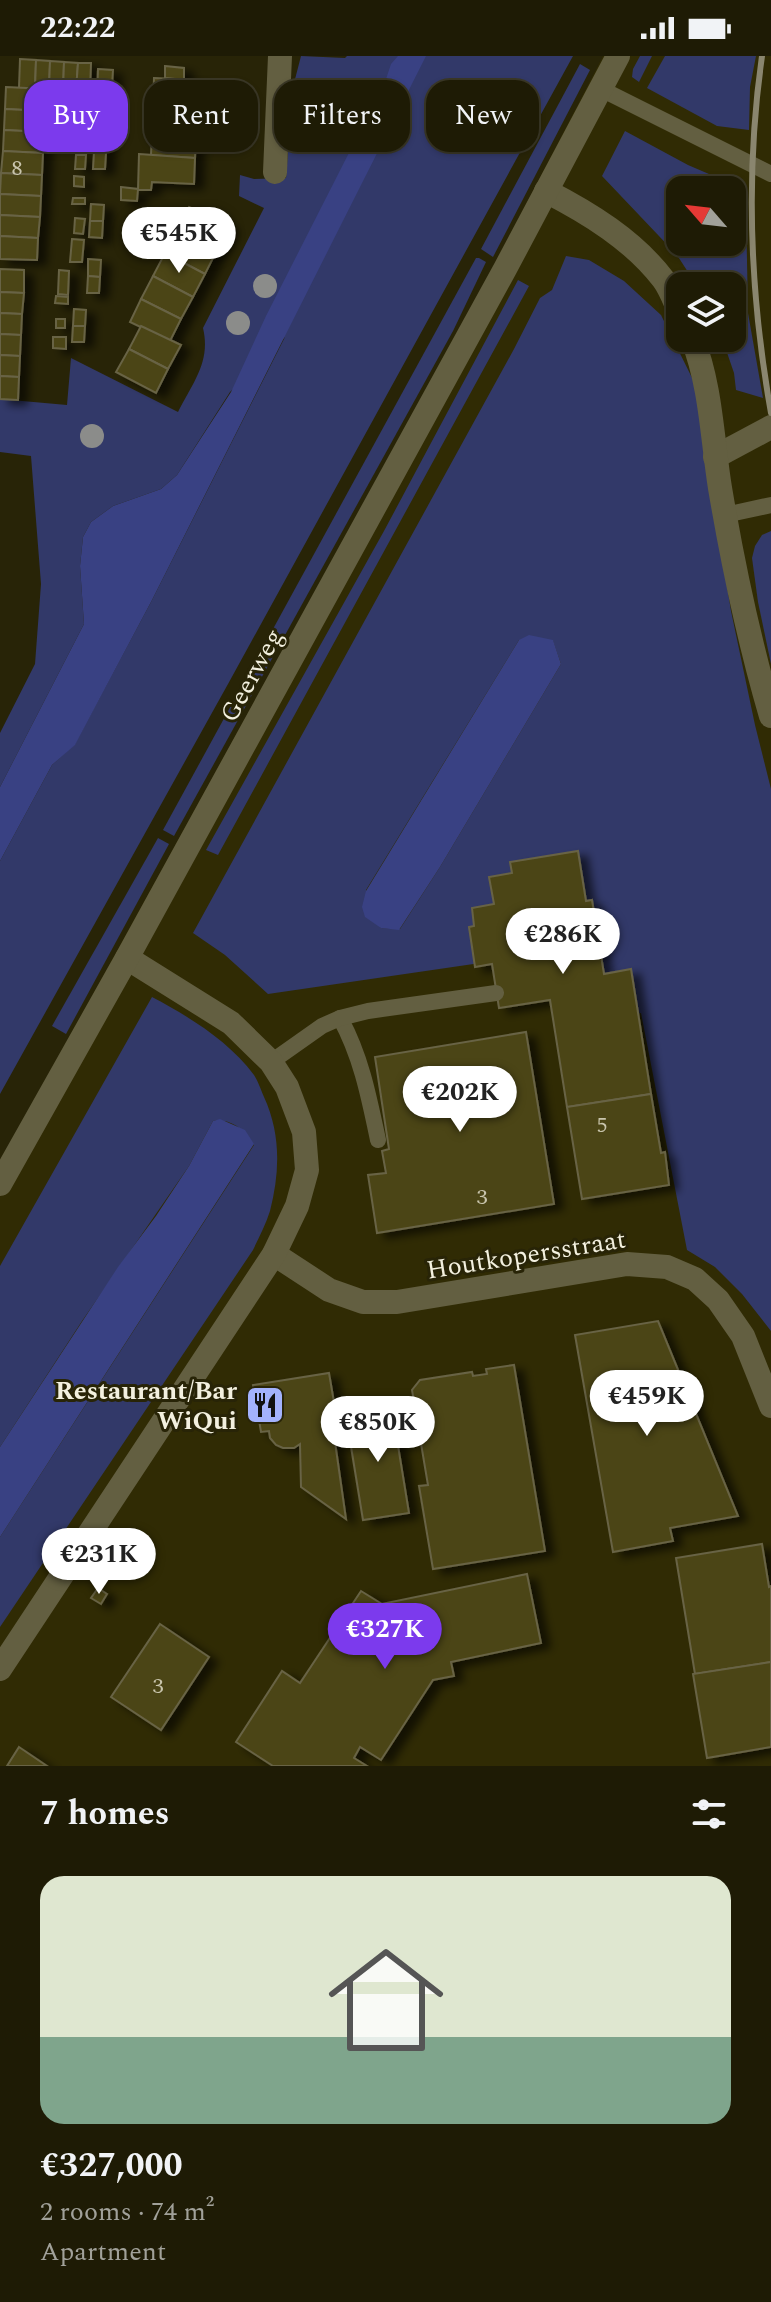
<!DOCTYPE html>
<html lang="en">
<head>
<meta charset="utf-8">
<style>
  :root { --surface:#1e1b05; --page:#26240f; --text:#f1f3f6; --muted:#a1a19a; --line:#3c3927; --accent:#7c3aed }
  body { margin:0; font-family:Spectral,serif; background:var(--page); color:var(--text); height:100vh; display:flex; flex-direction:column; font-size:30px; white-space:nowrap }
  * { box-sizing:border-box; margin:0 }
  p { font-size:26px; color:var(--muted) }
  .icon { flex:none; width:44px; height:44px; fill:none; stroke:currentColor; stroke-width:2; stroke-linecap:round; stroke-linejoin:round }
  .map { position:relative; height:1710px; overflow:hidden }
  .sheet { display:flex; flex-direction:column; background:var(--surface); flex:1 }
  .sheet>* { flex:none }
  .banner { position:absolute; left:24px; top:24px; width:724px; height:72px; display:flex; gap:16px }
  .needle { width:52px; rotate:298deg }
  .controls { position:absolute; left:666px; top:120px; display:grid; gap:16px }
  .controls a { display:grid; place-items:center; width:80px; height:80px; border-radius:16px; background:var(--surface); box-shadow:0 2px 6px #0004,0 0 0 2px var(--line); font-size:40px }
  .price { position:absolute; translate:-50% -68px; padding:0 18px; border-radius:28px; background:#fff; color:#222; font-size:26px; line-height:52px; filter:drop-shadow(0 2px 4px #0008) }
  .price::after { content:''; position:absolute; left:50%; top:48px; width:24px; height:18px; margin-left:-12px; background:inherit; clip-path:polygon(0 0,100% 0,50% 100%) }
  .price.selected { background:var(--accent); color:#fff }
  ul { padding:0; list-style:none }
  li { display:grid; align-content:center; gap:16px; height:424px; padding:0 40px }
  li span { display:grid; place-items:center; height:248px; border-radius:24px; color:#555 }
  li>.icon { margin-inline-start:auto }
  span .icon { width:144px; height:144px; fill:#fffc; stroke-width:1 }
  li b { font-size:34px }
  h2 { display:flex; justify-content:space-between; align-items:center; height:96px; padding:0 40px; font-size:34px }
  .tag { padding:0 28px; border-radius:24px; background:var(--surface); box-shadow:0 2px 6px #0004,0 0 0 2px var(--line); font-size:28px; line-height:72px }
  .tag.selected { background:var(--accent); color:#fff }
  .status { display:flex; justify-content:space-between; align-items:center; height:56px; padding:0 40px; background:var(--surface); direction:ltr }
  .status svg { height:22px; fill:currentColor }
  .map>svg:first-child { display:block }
</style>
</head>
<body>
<div class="status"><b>22:22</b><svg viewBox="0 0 49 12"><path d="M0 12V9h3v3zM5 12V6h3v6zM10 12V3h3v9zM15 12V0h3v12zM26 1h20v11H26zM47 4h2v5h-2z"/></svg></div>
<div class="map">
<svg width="771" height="1710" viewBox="0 0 771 1710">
  <defs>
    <filter id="shadow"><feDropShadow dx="9" dy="5" stdDeviation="4" flood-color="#0009"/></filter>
  </defs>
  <rect width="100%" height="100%" fill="#282407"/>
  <!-- built -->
  <path fill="#302b04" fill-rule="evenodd" d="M603 0H771V1710H0V1107L486 225ZM680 134H732V186H680ZM680 230H732V282H680Z"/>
  <!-- green -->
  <g fill="#323969" fill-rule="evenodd">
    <path d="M301 0 345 2 347 0H573L228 628 0 1038V805L52 709 75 688 151 546 285 281 230 336 177 419 161 433 113 450 91 466 83 481 80 510 84 568 0 731V677L35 608 41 528 31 400 0 396V343L67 349 71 302 178 356C193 326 211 306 203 272L264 152 239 140 240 119 254 123 286 122 293 31Z"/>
    <path d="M640 0H652L639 26 632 21 633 13Z"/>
    <path d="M665 0H756L750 31 749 74 717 70 647 32Z"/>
    <path d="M580 8 590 14 493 201 481 193Z"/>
    <path d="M625 75 688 109 716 121 729 134H680V186H732V137L746 152 748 257 763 342 736 334 734 317 722 282H732V230H697L677 199 602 120Z"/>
    <path d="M566 200 589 204 624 225 661 259 700 338 714 448 731 555 755 669 771 733V1275L742 1238 715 1211 687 1194 641 957 611 962 494 905 268 938 225 899 193 877 514 293 540 242 552 234ZM519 584 553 585 561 608 440 811 400 873 381 872 366 834Z"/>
    <path d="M476 202H479L486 206 453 275 174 780 163 774Z"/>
    <path d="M518 224 529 230 218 799 206 794 384 475Z"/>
    <path d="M771 475V608L758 546 752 502 755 490 762 479Z"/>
    <path d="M158 782 169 788 66 978 52 970Z"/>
    <path d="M152 941C188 960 229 985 254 1019 258 1025 261 1034 264 1041 281 1078 280 1116 270 1155 266 1168 259 1181 253 1194L0 1571V1481L254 1089C245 1074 231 1062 213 1065L189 1110 82 1265 0 1391V1210Z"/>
  </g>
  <!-- water -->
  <g fill="#394183">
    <path d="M398 0H426L151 546 75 689 52 709 0 805V731L84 568 80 510 83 481 91 466 113 450 161 433 177 419 231 336 266 260 385 26 391 8Z"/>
    <path d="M529 579 553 584 561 608 440 811 399 874 381 872 365 861 362 851 366 835 519 584Z"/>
    <path d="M220 1063 245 1074 254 1088 0 1481V1391L118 1211 156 1160 189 1110 213 1065Z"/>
  </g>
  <!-- building -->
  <g fill="#4c4516" stroke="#686345" stroke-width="2" filter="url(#shadow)">
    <path d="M20 3 36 4 35 32H19Z"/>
    <path d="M36 4 50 5 49 33 35 32Z"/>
    <path d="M50 5 64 6 63 34 49 33Z"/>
    <path d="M64 6 78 7 76 34H63Z"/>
    <path d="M78 7H91L90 35 76 34Z"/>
    <path d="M165 10 184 12V24L165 22Z"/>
    <path d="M98 13 113 14 111 46 97 45Z"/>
    <path d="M154 22 199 24 198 52 153 49Z"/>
    <path d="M6 31 46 33 45 55 5 53Z"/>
    <path d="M80 35H90L89 50 80 49Z"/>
    <path d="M97 45 111 46 110 59H96Z"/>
    <path d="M153 49 198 52 196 77 152 74Z"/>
    <path d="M5 53 45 55 44 76 4 74Z"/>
    <path d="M4 74 44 76 43 97 3 95Z"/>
    <path d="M152 74 196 77 195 102 151 99Z"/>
    <path d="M95 79 107 80 106 97 94 96Z"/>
    <path d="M3 95 43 97 42 119 1 117Z"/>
    <path d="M94 96 106 97 105 113H93Z"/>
    <path d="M139 98 195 102 194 128 152 126 151 134H138Z"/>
    <path d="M76 99H86L85 113H75Z"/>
    <path d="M1 117 42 119 41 140 0 138Z"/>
    <path d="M74 120 84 121V131L74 130Z"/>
    <path d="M121 131 138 133 137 145 121 144Z"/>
    <path d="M0 138 41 140 40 161 0 159Z"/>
    <path d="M73 142H85V148H72Z"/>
    <path d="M91 148 104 149 103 165H90Z"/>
    <path d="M189 151 229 171 216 196 176 175Z"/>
    <path d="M0 159 40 161 38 182 0 180Z"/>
    <path d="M75 162 85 163 83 178 74 177Z"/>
    <path d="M90 165H103L102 182 89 181Z"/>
    <path d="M176 175 216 196 205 218 165 197Z"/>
    <path d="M0 180 38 182 37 204 0 203Z"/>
    <path d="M72 183 84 184 82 206H70Z"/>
    <path d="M165 197 205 218 193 241 153 220Z"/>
    <path d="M88 203 101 204 100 221 88 220Z"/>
    <path d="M0 213 24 214V237L0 236Z"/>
    <path d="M59 214 69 215 68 239 58 238Z"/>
    <path d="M88 220 100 221 99 237H87Z"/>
    <path d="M153 220 193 241 181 263 141 243Z"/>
    <path d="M0 236 24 237 22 258 0 257Z"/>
    <path d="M56 240 68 241V248L55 247Z"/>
    <path d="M141 243 181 263 170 285 130 266Z"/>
    <path d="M74 253 86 254 85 270H73Z"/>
    <path d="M0 257 22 258 21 279 0 278Z"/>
    <rect x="56" y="263" width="9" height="9"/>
    <path d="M73 270H85L84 286H72Z"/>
    <path d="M141 270 181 289 168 313 129 293Z"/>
    <path d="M0 278 21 279 20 300 0 299Z"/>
    <path d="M53 281H66V293L53 292Z"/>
    <path d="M129 293 168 313 156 337 116 316Z"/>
    <path d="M0 299 20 300 19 321 0 320Z"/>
    <path d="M0 320 19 321 18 344 0 343Z"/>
    <path d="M578 795 586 845 592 844 604 918 631 913 651 1038 567 1051 550 944 499 952 492 908 475 911 469 871 474 870 472 852 494 848 489 821 512 817 510 806Z"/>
    <path d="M526 976 554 1148 377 1177 368 1119 386 1117 382 1095 389 1093 375 1001Z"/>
    <path d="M651 1038 661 1097 665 1096 669 1129 582 1143 567 1051Z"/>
    <path d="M658 1265 738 1460 670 1472 673 1485 613 1496 575 1279Z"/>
    <path d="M514 1309 545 1495 433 1513 419 1430 428 1429 412 1334 420 1324 472 1316 473 1320 487 1318 486 1313Z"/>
    <path d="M329 1317 337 1364 332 1365 346 1463 301 1431 300 1388 294 1392H283L276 1389 270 1382 269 1375 261 1376 253 1329Z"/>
    <path d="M392 1353 409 1457 363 1464 346 1360Z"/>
    <path d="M762 1488 769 1531 771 1530V1606L695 1618 676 1502Z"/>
    <path d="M527 1518 541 1587 451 1606 454 1620 433 1624 381 1704 360 1691 354 1702 367 1710H273L236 1686 282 1615 300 1627 361 1535 382 1548Z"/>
    <path d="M98 1532 107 1538 101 1548 91 1542Z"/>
    <path d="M160 1568 209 1601 161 1674 111 1641Z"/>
    <path d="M771 1606V1691L707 1702 693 1618Z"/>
    <path d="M19 1691 47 1710H7Z"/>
  </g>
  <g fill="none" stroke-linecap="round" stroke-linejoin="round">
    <!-- service -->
    <g stroke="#635f41" stroke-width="16">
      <path d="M601 33 771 118"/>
      <path d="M725 459 771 449"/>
      <path d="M340 962C361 1000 369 1041 378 1084"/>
      <path d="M271 1006 322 970 340 962 368 955 496 937"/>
    </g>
    <!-- minor -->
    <g stroke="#635f41" stroke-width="24">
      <path d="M275 116 280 0"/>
      <path d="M715 401 771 371"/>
      <path d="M274 1198 329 1234 363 1246H397L627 1208 667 1211 695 1223 718 1244 743 1280 771 1350"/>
      <path d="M0 1613 274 1198 297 1150 307 1114 304 1076 287 1031 271 1006 231 967 127 902"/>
    </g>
    <!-- tertiary -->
    <g stroke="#635f41" stroke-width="24">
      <path d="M546 135C589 157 633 184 663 223 670 232 675 246 680 257"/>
      <path d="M692 282C711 329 712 382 720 432 733 509 749 585 771 660"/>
    </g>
    <!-- secondary -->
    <path stroke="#635f41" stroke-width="24" d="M0 1128 127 902 505 213 618 0"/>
    <!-- rail -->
    <path stroke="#8a866f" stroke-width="6" d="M762 0C745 119 750 239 771 357"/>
  </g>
  <!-- trees -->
  <g fill="#8b8c8a">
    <circle cx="265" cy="230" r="12"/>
    <circle cx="238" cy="267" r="12"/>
    <circle cx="92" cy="380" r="12"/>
  </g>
  <!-- icons -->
  <defs>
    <g id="restaurant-square" transform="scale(2)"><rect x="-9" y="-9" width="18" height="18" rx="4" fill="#a3b2fd" stroke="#282407"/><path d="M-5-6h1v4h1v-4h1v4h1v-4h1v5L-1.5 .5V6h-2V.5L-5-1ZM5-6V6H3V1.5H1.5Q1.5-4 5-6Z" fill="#111"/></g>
  </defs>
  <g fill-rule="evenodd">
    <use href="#restaurant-square" x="265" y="1349"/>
  </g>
  <g text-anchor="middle" stroke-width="6" stroke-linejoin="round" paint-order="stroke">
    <!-- number labels -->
    <g font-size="22" fill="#c9c5ad">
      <text x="17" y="119">8</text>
      <text x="602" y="1076">5</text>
      <text x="482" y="1148">3</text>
      <text x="158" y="1637">3</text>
    </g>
    <!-- street labels -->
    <g font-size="26" fill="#f3f0df" stroke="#282407">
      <text transform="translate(251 619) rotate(-61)" y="9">Geerweg</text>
      <text transform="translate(526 1198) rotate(-9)" y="9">Houtkopersstraat</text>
    </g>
    <!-- poi labels -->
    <g font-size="26" font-weight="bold" fill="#f3f0df" stroke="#282407" text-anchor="end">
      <text x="237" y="1343">Restaurant/Bar<tspan x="237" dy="30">WiQui</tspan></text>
    </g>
  </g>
</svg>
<div class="controls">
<a><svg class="needle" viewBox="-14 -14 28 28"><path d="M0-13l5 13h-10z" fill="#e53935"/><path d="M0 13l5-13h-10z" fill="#a1a19a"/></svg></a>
<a><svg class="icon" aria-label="layers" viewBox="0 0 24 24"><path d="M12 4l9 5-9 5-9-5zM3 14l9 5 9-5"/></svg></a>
</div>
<b class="price" style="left:179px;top:219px">€545K</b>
<b class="price" style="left:563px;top:920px">€286K</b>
<b class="price" style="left:460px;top:1078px">€202K</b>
<b class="price" style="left:647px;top:1382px">€459K</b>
<b class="price" style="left:378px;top:1408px">€850K</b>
<b class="price" style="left:99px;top:1540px">€231K</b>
<b class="price selected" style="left:385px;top:1615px">€327K</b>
<div class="banner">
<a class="tag selected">Buy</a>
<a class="tag">Rent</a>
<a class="tag">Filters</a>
<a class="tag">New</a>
</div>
</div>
<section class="sheet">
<h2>7 homes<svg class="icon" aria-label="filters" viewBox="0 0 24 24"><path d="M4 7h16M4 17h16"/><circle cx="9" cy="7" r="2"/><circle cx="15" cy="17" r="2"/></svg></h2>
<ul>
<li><span style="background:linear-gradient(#dfe7d0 65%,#7fa58c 0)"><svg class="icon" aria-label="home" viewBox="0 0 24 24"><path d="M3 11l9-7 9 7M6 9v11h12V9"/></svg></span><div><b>€327,000</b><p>2 rooms · 74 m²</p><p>Apartment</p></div></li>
</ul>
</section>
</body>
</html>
